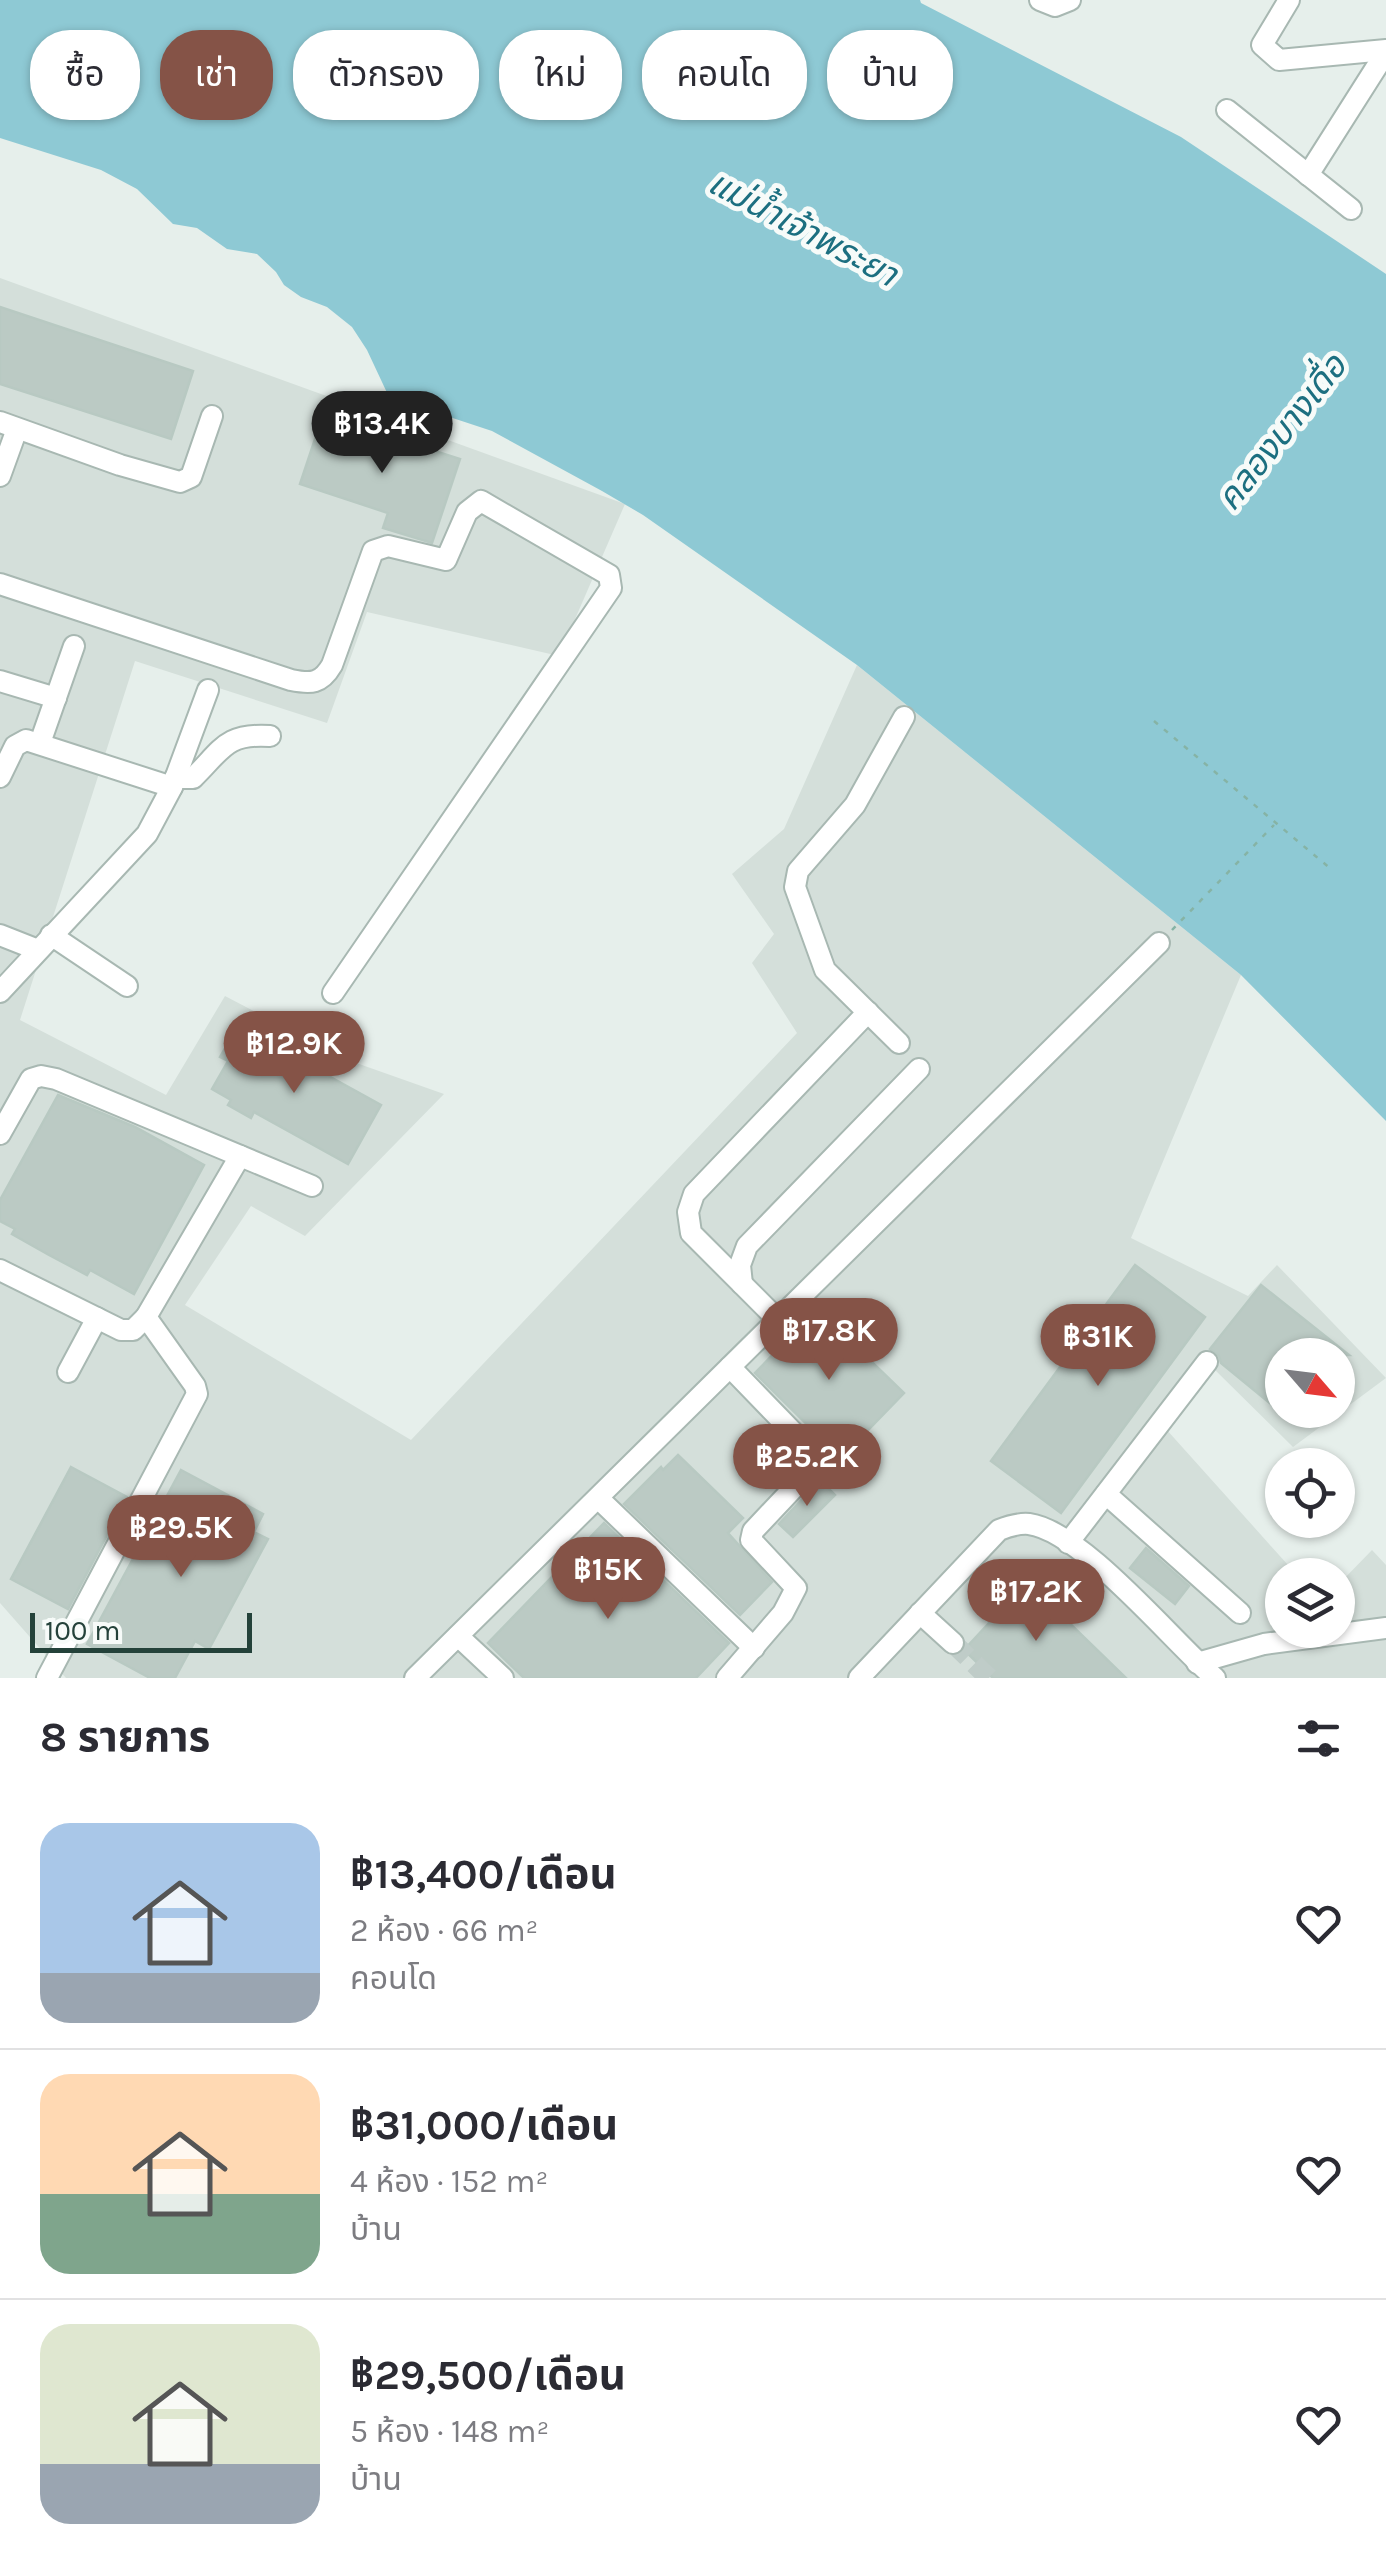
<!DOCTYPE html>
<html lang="th">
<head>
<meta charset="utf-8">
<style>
  :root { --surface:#fff; --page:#f7f7f7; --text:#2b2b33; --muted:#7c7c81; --line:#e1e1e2; --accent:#855347 }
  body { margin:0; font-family:Karla,"Noto Sans Thai",sans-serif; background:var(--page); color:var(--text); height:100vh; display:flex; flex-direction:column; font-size:38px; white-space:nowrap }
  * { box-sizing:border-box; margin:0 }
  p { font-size:32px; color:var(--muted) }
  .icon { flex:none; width:55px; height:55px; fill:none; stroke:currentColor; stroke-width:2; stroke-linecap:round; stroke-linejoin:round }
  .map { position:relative; height:1678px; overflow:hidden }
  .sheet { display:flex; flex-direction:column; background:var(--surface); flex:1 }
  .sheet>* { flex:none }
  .banner { position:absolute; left:30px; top:30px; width:1328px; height:90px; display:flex; gap:20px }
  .needle { width:65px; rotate:118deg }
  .tools { position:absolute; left:1265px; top:1338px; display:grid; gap:20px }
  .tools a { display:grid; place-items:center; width:90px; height:90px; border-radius:50%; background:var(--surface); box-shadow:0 2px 8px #0004; font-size:50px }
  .scale { position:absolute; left:30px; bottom:25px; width:222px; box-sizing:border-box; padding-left:10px; border:5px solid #24423a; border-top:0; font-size:28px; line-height:35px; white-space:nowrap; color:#24423a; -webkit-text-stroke:8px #f7fbf9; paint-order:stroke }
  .price { position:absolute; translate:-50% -85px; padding:0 22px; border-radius:35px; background:var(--accent); color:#fff; font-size:32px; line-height:65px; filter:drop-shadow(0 2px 5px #0008) }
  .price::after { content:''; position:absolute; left:50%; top:60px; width:30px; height:22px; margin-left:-15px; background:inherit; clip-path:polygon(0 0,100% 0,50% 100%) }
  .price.current { background:#222; color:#fff }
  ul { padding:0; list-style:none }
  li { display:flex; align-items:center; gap:30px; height:250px; padding:0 40px }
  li+li { border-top:2px solid var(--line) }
  li span { display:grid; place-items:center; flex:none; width:280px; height:200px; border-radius:30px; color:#555 }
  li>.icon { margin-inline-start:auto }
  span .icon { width:120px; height:120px; fill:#fffc; stroke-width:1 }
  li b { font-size:42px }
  h2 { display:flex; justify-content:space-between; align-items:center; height:120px; padding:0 40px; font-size:42px }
  .tag { padding:0 35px; border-radius:40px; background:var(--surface); box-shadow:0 2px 8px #0004; font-size:35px; line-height:90px }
  .tag.current { background:var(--accent); color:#fff }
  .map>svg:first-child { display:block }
</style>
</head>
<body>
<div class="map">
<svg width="1386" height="1678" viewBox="0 0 1386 1678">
  <rect width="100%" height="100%" fill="#e6efeb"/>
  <!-- built -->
  <path fill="#d4dfda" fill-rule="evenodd" d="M0 278 625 504 559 656 367 612 327 723 135 661 20 1020 166 1095 225 996 345 1059 444 1094 305 1236 251 1206 185 1305 411 1440 797 1033 752 963 774 934 732 874 784 829 857 665 1241 975 1131 1238 1248 1296 1277 1265 1386 1378 1293 1447 1212 1367 1166 1429 1297 1575H1282V1630H1338V1585L1372 1550 1386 1565V1678H66L0 1603ZM1282 1355H1338V1410H1282Z"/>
  <!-- water -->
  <path fill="#8ec9d4" d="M0 0H920L921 3 1181 137 1386 274V1121L1241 975 857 665 643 515 602 491 492 431 389 397 367 350 352 327 327 307 301 297 284 285 276 272 257 254 227 249 197 228 173 224 137 189 101 170 0 138Z"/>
  <!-- building -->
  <g fill="#bbcac4" stroke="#b8c9c2" stroke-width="2.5">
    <path d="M0 307 193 371 171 439 0 384Z"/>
    <path d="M323 415 460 459 432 543 383 528 388 513 300 484Z"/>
    <path d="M238 1026 381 1105 348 1164 254 1112 251 1118 228 1105 231 1100 212 1089 228 1061 220 1057Z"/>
    <path d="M58 1095 135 1127 204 1165 134 1294 90 1270 87 1275 49 1255 12 1234 15 1229 0 1221V1200Z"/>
    <path d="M1135 1265 1205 1317 1061 1513 991 1461Z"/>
    <path d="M1261 1285 1349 1355H1282V1413L1221 1363 1219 1356 1210 1349Z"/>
    <path d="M817 1309 904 1393 841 1458 755 1373Z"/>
    <path d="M678 1455 743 1518 728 1533 772 1582 740 1615 624 1504 661 1467 663 1470Z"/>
    <path d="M71 1467 127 1497 68 1609 11 1579Z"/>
    <path d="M181 1470 263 1514 254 1532 268 1539 209 1649 195 1641 175 1678H150L87 1644Z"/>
    <path d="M820 1480 835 1495 793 1537 779 1524Z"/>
    <path d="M604 1523 729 1643 696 1678H524L488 1643Z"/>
    <path d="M1146 1548 1189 1586 1175 1604 1130 1568Z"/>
    <path d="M1027 1582 1126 1678H993L964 1650Z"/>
  </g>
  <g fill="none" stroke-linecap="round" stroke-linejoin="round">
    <!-- minor-tunnel -->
    <path stroke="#bfccc8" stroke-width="20" stroke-dasharray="20 10" stroke-linecap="butt" d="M953 1643 989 1678"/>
    <!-- minor casing -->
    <g stroke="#a8b8b2" stroke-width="24">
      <g id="minor">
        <path d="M1040 0 1055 6 1070 0"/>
        <path d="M1289 0 1262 45 1279 60 1386 50"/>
        <path d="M1227 110 1351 209"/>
        <path d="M1308 175 1386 52"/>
        <path d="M0 422 120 465 180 482 191 477 212 416"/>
        <path d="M0 476 17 429"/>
        <path d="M0 584 291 680C311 684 321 684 332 665L373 551 388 546 446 560 467 512 481 501 609 575 611 588 333 993"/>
        <path d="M0 681 56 698"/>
        <path d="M40 743 74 646"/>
        <path d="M0 777 15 746 26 740 172 787"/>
        <path d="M175 778H193C222 750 225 733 270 736"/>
        <path d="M0 935 38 950"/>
        <path d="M51 935 127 986"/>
        <path d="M0 992 147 834 172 787 208 690"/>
        <path d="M899 1043 825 970 795 887 798 871 855 805 904 717"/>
        <path d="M0 1134 31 1079 41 1076 56 1079 312 1186"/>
        <path d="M0 1270 121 1330H133L146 1317 240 1156"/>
        <path d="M742 1284 740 1265 747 1246 919 1069"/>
        <path d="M778 1320 691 1233 688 1212 694 1194 868 1012"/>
        <path d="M68 1372 97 1318"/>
        <path d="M1106 1494 1240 1613"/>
        <path d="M598 1498 754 1648"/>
        <path d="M1068 1543 1207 1362"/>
        <path d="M920 1613 953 1643"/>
        <path d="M458 1636 503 1678"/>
        <path d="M1197 1663 1264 1644 1386 1628"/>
        <path d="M47 1678 197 1394 195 1386 146 1317"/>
        <path d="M415 1678 1159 943"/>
        <path d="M727 1678 783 1613 796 1588 751 1540 753 1531 820 1460 730 1367"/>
        <path d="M859 1678 999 1530C1009 1526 1018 1523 1029 1524 1082 1531 1172 1641 1215 1678"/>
      </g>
    </g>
    <!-- path -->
    <g stroke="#86b3a5" stroke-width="2.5" stroke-dasharray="5 8" stroke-linecap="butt">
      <path d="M1154 721 1331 869"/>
      <path d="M1172 930 1274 825"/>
    </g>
    <!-- minor -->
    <use href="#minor" stroke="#fff" stroke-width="20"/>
  </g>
  <g text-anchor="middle" stroke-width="10" stroke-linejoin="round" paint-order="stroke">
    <!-- water labels -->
    <g font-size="35" font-style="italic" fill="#1c6f80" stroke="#f7fbf9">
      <text transform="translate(803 228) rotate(28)" y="12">แม่น้ำเจ้าพระยา</text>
      <text transform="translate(1281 432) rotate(-52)" y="12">คลองบางเดื่อ</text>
    </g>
  </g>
</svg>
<div class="tools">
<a><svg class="needle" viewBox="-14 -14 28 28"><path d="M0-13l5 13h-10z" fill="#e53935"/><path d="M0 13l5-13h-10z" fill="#7c7c81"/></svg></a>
<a><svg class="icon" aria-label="locate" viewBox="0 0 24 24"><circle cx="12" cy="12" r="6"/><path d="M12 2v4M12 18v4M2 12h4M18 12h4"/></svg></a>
<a><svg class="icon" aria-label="layers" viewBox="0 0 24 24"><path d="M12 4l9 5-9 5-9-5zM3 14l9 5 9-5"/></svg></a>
</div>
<div class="scale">100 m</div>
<b class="price current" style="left:382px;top:476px">฿13.4K</b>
<b class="price" style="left:294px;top:1096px">฿12.9K</b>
<b class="price" style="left:829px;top:1383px">฿17.8K</b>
<b class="price" style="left:1098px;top:1389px">฿31K</b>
<b class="price" style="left:807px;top:1509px">฿25.2K</b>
<b class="price" style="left:181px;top:1580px">฿29.5K</b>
<b class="price" style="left:608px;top:1622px">฿15K</b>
<b class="price" style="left:1036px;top:1644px">฿17.2K</b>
<div class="banner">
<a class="tag">ซื้อ</a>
<a class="tag current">เช่า</a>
<a class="tag">ตัวกรอง</a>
<a class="tag">ใหม่</a>
<a class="tag">คอนโด</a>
<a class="tag">บ้าน</a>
</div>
</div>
<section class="sheet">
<h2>8 รายการ<svg class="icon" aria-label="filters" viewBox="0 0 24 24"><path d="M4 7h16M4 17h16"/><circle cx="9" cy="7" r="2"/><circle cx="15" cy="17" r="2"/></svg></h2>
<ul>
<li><span style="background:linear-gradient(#a9c7e8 75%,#9aa5b1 0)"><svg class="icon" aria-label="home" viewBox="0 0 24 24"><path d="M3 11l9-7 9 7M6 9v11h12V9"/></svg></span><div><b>฿13,400/เดือน</b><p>2 ห้อง · 66 m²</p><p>คอนโด</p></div><svg class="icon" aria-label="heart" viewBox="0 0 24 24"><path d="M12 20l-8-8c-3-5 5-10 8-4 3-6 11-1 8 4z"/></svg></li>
<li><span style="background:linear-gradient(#ffd9b3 60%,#7fa58c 0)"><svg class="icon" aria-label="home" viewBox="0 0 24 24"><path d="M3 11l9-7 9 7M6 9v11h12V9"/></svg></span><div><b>฿31,000/เดือน</b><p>4 ห้อง · 152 m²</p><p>บ้าน</p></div><svg class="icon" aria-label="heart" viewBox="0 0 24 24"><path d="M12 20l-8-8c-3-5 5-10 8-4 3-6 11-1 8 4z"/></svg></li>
<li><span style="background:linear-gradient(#dfe7d0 70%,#9aa5b1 0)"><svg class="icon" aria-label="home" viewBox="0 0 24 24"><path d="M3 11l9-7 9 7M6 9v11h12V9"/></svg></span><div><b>฿29,500/เดือน</b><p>5 ห้อง · 148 m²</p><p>บ้าน</p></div><svg class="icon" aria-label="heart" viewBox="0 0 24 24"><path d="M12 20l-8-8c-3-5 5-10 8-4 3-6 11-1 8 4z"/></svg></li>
</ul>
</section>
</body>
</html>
